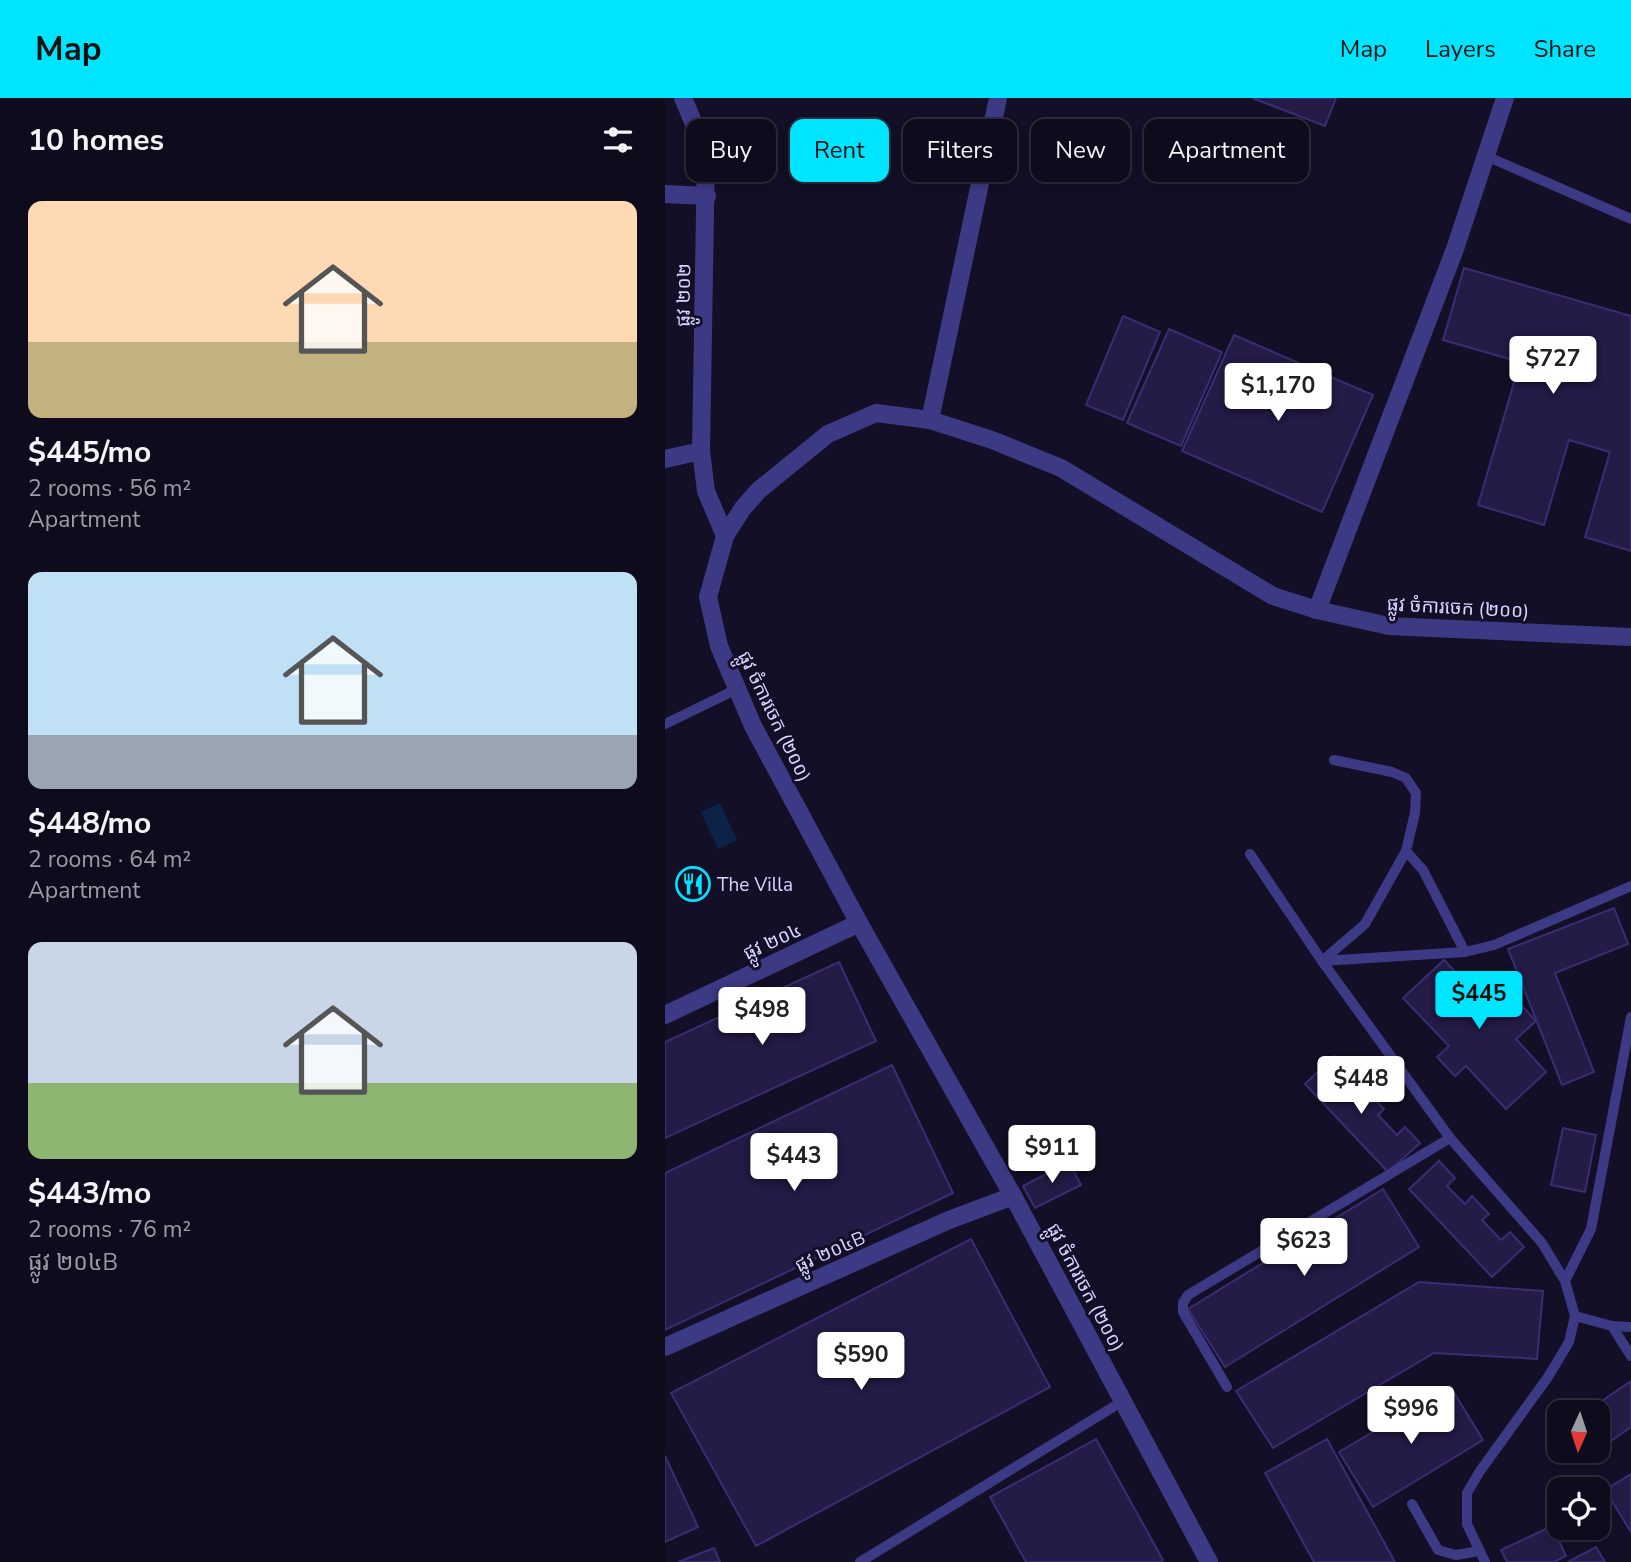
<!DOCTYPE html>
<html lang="en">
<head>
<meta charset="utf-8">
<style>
  :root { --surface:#0e0b1c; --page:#171425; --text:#f1f3f6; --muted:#9b9ba3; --line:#2e2b3b; --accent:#00e5ff }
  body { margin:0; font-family:"Nunito Sans","Noto Sans Khmer",sans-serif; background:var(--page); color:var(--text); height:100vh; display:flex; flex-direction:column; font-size:26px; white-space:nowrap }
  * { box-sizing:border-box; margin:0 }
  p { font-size:23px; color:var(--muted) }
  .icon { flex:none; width:38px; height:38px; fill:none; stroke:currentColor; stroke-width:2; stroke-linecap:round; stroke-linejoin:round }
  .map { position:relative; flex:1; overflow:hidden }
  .drawer { display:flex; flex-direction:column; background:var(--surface); width:665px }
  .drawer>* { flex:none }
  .banner { position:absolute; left:21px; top:21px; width:665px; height:63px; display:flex; gap:14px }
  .needle { width:46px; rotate:183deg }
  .tools { position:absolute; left:882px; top:1302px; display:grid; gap:14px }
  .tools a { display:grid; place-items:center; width:63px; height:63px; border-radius:14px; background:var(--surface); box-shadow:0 4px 10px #0003,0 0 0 2px var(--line); font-size:35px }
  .price { position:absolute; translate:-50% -60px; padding:0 16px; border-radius:7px; background:#fff; color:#222; font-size:23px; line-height:46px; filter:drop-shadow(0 2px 4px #0008) }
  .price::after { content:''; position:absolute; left:50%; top:42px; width:21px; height:16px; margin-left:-10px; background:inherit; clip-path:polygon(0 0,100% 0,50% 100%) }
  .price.current { background:var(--accent); color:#111 }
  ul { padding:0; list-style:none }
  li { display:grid; align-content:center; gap:14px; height:371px; padding:0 28px }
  li span { display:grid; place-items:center; height:217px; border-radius:14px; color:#555 }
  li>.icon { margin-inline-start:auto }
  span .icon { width:126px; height:126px; fill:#fffc; stroke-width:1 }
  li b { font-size:30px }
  h2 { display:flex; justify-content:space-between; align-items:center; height:84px; padding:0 28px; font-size:30px }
  .tag { padding:0 24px; border-radius:14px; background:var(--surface); box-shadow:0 4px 10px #0003,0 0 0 2px var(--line); font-size:24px; line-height:63px }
  .tag.current { background:var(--accent); color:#111 }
  header { display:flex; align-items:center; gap:42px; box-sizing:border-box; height:98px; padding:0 35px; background:var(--accent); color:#111 }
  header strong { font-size:33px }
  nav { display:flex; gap:38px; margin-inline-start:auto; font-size:24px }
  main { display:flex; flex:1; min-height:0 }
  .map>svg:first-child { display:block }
</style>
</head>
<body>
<header>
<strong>Map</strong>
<nav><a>Map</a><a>Layers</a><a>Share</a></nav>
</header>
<main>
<section class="drawer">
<h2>10 homes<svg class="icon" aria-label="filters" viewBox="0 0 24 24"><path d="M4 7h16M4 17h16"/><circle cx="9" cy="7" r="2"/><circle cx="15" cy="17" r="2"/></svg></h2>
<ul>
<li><span style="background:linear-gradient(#ffd9b3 65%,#c2b280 0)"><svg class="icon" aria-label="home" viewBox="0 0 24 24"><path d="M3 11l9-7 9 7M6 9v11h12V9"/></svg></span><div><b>$445/mo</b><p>2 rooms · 56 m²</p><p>Apartment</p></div></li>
<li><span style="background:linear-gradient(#bfe0f5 75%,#9aa5b1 0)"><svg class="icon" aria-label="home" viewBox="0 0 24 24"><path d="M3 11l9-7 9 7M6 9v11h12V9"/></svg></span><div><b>$448/mo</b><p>2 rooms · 64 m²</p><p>Apartment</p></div></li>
<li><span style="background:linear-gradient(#c9d6e8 65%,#8fb573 0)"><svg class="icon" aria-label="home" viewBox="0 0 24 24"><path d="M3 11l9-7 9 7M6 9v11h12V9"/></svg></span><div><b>$443/mo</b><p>2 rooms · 76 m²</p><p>ផ្លូវ ២០៤B</p></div></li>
</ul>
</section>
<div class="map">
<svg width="966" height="1464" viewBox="0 0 966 1464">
  <rect width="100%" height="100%" fill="#130f26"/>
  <!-- water -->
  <path fill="#0c2248" d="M55 705 72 742 53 751 36 714Z"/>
  <!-- building -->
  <g fill="#241b47" stroke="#3b2d73" stroke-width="2">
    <path d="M587 0H671L660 28Z"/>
    <path d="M799 170 966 218V453L920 439 945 354 904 342 879 427 813 407 855 264 778 242Z"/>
    <path d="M458 218 495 234 458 322 421 307Z"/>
    <path d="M504 231 557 254 516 348 462 325Z"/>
    <path d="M569 237 708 297 657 414 517 353Z"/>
    <path d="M949 810 963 846 890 875 929 974 897 987 843 851Z"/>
    <path d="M779 862 811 896 830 878 871 923 851 941 881 974 841 1011 801 968 790 978 772 959 784 948 738 900Z"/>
    <path d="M174 864 211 943 0 1040V944Z"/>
    <path d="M669 958 686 975 678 983 695 1001 703 994 719 1011 713 1017 732 1037 740 1029 755 1045 723 1074 640 986Z"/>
    <path d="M227 967 288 1095 0 1232V1075Z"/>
    <path d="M898 1030 931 1037 920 1094 886 1087Z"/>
    <path d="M774 1063 790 1080 782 1088 800 1106 807 1098 824 1116 817 1122 836 1142 845 1134 859 1149 827 1179 744 1091Z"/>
    <path d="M404 1064 416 1087 370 1110 358 1088Z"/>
    <path d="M718 1091 754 1149 560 1269 523 1211Z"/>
    <path d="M306 1141 385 1289 91 1448 6 1295Z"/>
    <path d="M754 1184 878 1193 872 1261 769 1255 608 1350 571 1293Z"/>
    <path d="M966 1283V1329L933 1352V1314H921Z"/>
    <path d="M785 1288 818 1342 708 1409 674 1354Z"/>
    <path d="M431 1341 498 1462 495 1464H361L325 1399Z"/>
    <path d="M662 1341 730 1464H649L600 1375Z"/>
    <path d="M0 1358 33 1429 0 1444Z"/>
    <path d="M966 1376V1434L940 1392Z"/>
    <path d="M887 1428 901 1458 889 1464H842L836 1452Z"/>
    <path d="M931 1449 940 1464H903Z"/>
    <path d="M49 1450 55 1464H13Z"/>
  </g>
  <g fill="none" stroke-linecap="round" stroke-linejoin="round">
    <!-- service -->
    <g stroke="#3d3a85" stroke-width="10">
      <path d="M821 58 966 121"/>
      <path d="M0 626 72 591"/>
      <path d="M741 753 758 772 800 854"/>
      <path d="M585 756 657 863 785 1040 877 1145 900 1183 910 1218 904 1244 883 1279 815 1373 802 1395V1426L820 1464"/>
      <path d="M657 863 800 854 829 847 966 788"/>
      <path d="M657 863 700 826 741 753 750 715 751 695 741 680 727 674 669 662"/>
      <path d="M900 1183 926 1131 966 919"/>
      <path d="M910 1218 947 1228 966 1229"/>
      <path d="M947 1228 966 1258"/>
      <path d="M562 1289 518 1214V1205L523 1197 785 1040"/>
      <path d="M747 1406 773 1452 791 1457 814 1453"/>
      <path d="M195 1464 458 1303"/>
    </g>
    <!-- minor -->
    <g stroke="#3d3a85" stroke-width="18">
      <path d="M18 0 41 54 36 353 41 393 60 438"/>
      <path d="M0 96 42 98"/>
      <path d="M265 322 333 0"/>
      <path d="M0 361 36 353"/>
      <path d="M652 512 790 151 840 0"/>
      <path d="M0 917 194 825"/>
      <path d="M0 1249 284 1122 348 1098"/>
      <path d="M544 1464 348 1098 194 825 88 628 54 548 43 499 60 438 78 410 94 392 163 336 211 315 265 322 327 342 396 370 608 498 652 512 724 528 966 539"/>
    </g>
  </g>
  <!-- icons -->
  <defs>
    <g id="restaurant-ring" transform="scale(1.75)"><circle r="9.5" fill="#130f26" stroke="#00e5ff" stroke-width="1.5"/><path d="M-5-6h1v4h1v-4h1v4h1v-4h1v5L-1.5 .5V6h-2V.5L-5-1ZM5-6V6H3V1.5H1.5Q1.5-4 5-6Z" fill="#00e5ff"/></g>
  </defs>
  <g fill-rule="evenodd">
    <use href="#restaurant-ring" x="28" y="786"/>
  </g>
  <g text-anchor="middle" stroke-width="6" stroke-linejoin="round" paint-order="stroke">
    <!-- street labels -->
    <g font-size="19" fill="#d9d4ff" stroke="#130f26">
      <text transform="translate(18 197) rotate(-89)" y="7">ផ្លូវ ២០២</text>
      <text transform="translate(793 509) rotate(3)" y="7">ផ្លូវ ចំការចេក (២០០)</text>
      <text transform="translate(110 618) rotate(64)" y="7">ផ្លូវ ចំការចេក (២០០)</text>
      <text transform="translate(107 843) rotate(-25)" y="7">ផ្លូវ ២០៤</text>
      <text transform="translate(165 1153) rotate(-24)" y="7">ផ្លូវ ២០៤B</text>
      <text transform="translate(421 1189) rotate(62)" y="7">ផ្លូវ ចំការចេក (២០០)</text>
    </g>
    <!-- poi labels -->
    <g font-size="19" fill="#d9d4ff" stroke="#130f26" text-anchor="start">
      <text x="52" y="793">The Villa</text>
    </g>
  </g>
</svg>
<div class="tools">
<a><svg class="needle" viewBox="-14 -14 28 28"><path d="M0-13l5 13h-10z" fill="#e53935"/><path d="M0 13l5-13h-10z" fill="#9b9ba3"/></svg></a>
<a><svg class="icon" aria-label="locate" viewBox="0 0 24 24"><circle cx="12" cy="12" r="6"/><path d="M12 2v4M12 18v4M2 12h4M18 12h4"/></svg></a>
</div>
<b class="price" style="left:888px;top:298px">$727</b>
<b class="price" style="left:613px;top:325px">$1,170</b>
<b class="price current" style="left:814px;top:933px">$445</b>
<b class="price" style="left:97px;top:949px">$498</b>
<b class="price" style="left:696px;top:1018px">$448</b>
<b class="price" style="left:387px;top:1087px">$911</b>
<b class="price" style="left:129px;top:1095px">$443</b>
<b class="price" style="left:639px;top:1180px">$623</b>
<b class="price" style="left:196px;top:1294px">$590</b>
<b class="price" style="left:746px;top:1348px">$996</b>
<div class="banner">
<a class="tag">Buy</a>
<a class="tag current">Rent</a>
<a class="tag">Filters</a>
<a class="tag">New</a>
<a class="tag">Apartment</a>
</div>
</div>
</main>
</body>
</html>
